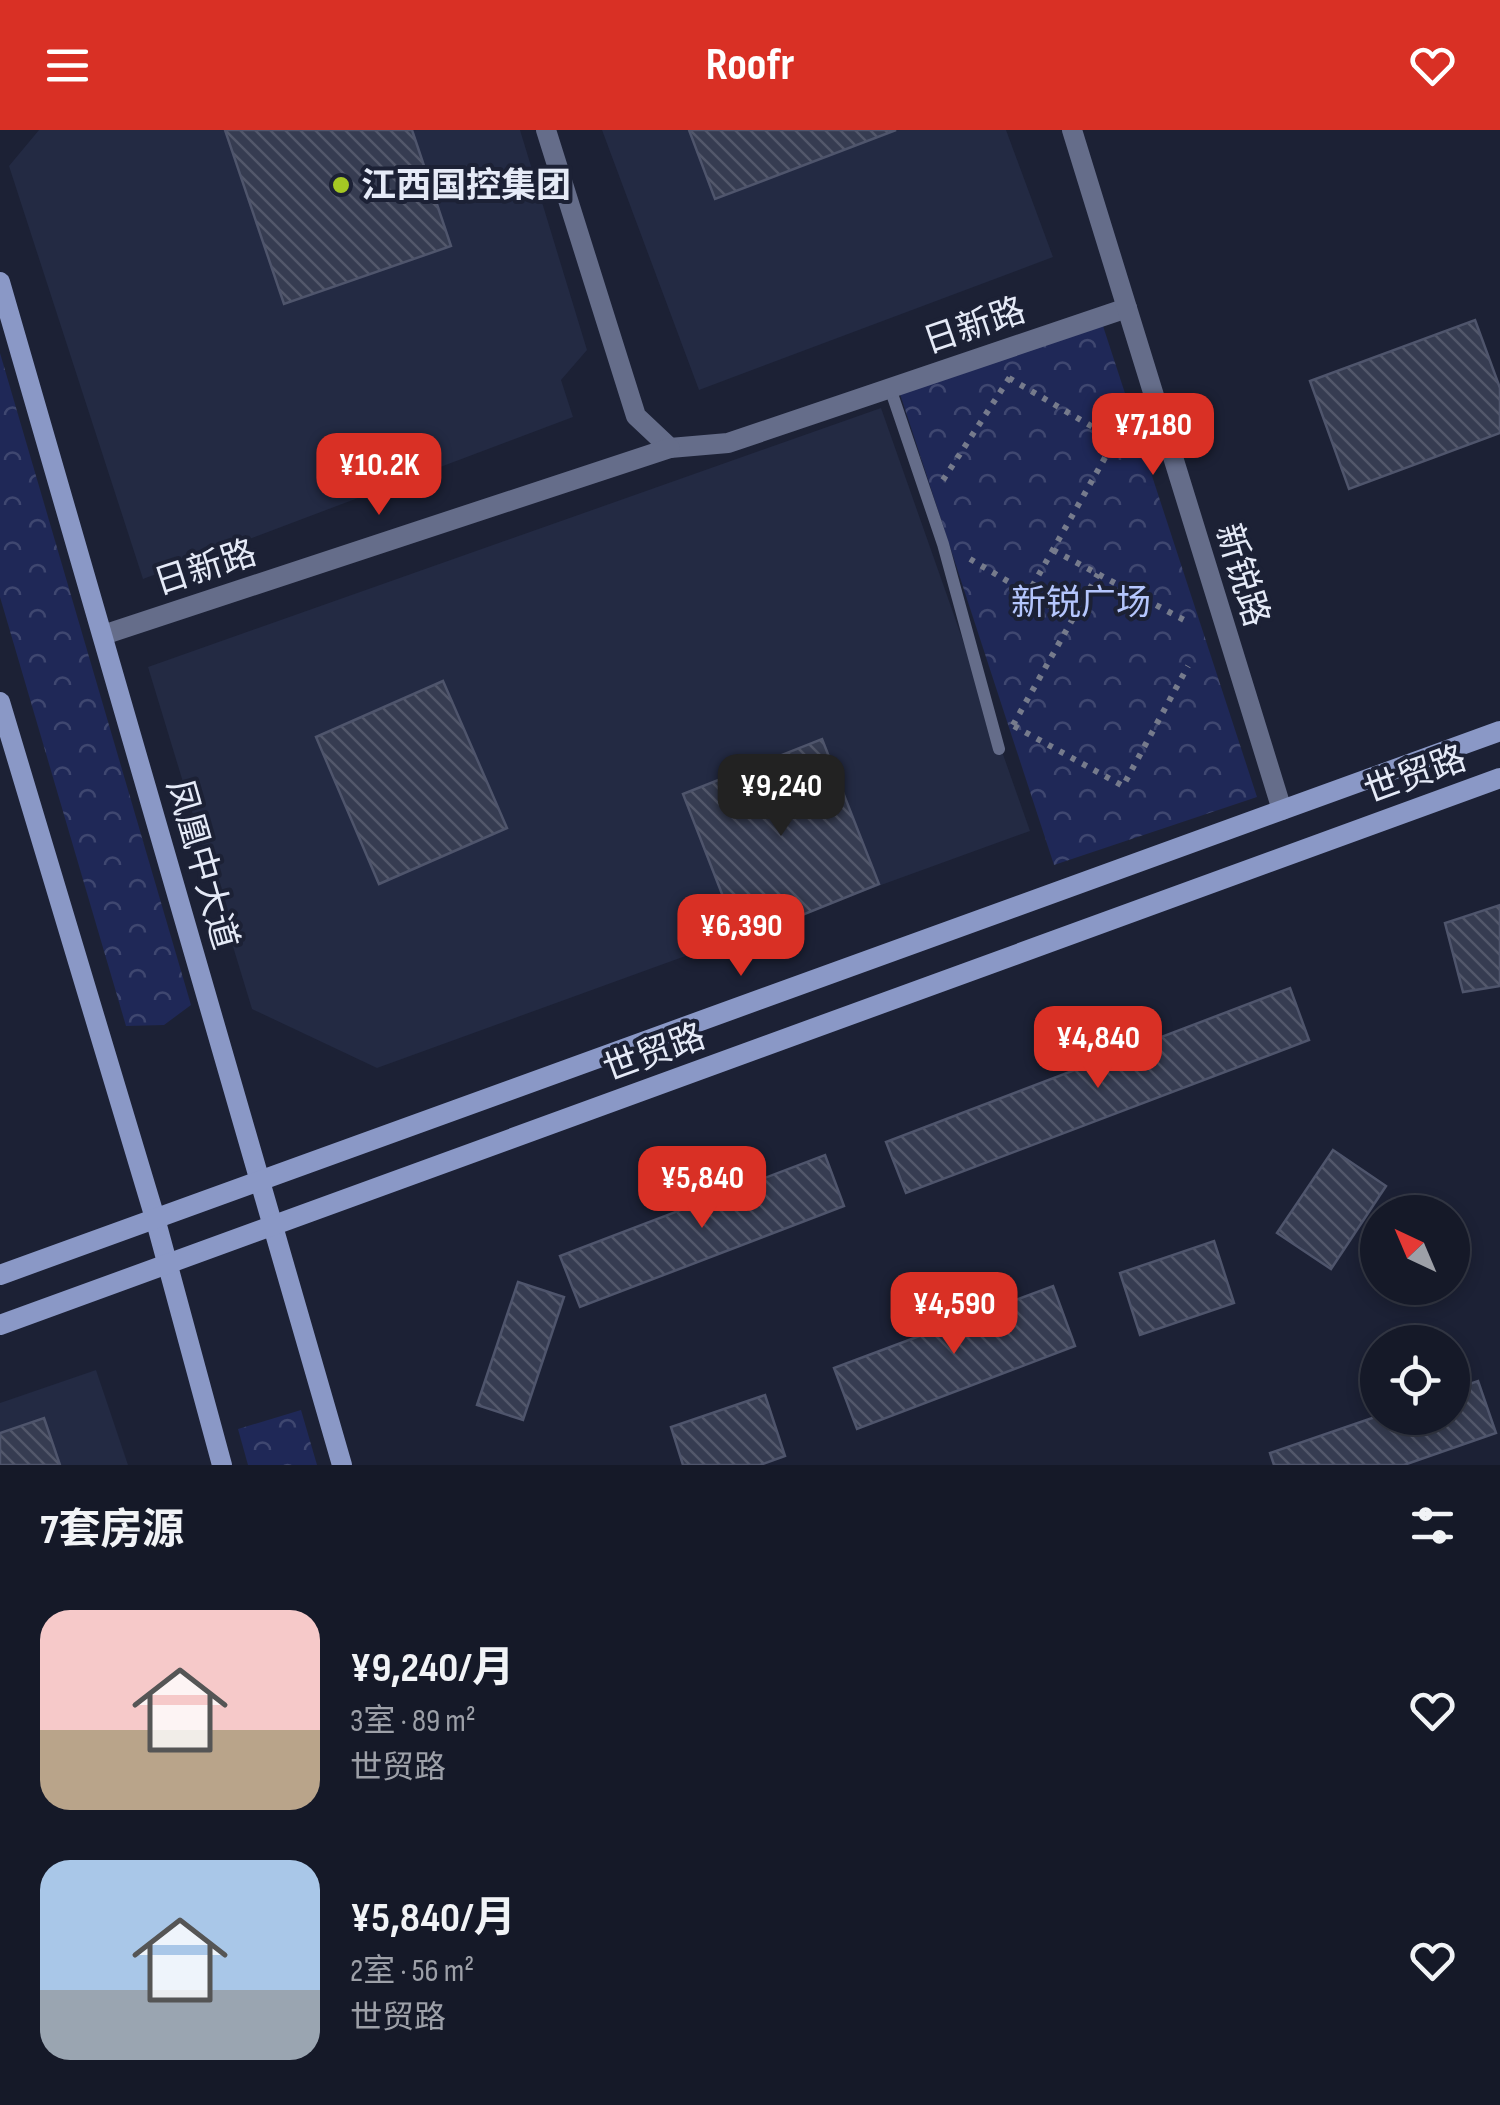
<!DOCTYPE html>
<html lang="zh">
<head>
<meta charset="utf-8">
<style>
  :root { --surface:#151928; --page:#1e2230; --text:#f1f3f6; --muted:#9da0a8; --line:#343845; --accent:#d93025 }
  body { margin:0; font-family:"Sofia Sans Condensed","Noto Sans SC",sans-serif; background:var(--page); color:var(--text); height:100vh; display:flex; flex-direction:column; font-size:38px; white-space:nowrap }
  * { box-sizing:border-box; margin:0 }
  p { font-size:32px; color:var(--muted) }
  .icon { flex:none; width:55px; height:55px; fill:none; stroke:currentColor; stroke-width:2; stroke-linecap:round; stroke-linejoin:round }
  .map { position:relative; height:1335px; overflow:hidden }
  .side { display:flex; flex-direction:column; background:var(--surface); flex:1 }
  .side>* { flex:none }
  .needle { width:65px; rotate:316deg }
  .controls { position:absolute; left:1360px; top:1065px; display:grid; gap:20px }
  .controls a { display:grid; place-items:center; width:110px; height:110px; border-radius:50%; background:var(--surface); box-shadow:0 5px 15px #0003,0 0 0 2px var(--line); font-size:50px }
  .price { position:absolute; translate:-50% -85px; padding:0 22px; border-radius:20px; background:var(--accent); color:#fff; font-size:32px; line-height:65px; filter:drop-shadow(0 2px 5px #0008) }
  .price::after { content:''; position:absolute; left:50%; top:60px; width:30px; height:22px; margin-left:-15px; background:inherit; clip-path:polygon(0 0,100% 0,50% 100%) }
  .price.active { background:#222; color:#fff }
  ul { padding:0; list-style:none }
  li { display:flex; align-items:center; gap:30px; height:250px; padding:0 40px }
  li span { display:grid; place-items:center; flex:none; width:280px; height:200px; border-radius:30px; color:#555 }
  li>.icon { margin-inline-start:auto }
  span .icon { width:120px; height:120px; fill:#fffc; stroke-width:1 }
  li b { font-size:42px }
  h2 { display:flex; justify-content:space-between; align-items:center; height:120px; padding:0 40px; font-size:42px }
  header { display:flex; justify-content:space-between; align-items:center; height:130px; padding:0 40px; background:var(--accent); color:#fff; font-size:45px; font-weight:700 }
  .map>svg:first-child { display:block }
</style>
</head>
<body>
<header><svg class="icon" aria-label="menu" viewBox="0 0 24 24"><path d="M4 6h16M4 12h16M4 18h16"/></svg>Roofr<svg class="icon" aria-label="heart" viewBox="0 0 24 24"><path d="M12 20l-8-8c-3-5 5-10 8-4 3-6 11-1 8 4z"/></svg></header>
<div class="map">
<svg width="1500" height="1335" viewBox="0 0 1500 1335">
  <defs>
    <pattern id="park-crowns" width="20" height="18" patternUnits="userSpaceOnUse" patternTransform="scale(2.5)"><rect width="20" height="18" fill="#1f2857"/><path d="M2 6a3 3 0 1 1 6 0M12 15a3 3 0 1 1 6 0" fill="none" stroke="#3f4770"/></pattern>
    <pattern id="building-back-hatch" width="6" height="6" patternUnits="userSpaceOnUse" patternTransform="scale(2.5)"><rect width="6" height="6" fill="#363c51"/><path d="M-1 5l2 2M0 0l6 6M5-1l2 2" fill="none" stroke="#53586b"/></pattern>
  </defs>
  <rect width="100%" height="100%" fill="#1c2135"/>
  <!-- built -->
  <g fill="#232a43">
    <path d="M39 0H520L587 220 561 250 573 287 143 449 9 36Z"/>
    <path d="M602 0H1006L1053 127 699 260Z"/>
    <path d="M881 278 1030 701 377 938 252 879 148 537Z"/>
    <path d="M96 1240 128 1335H0V1273Z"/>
  </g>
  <!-- park -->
  <g fill="url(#park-crowns)">
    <path d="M1103 196 1257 667 1054 735 900 264Z"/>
    <path d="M0 223 191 875 164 895 126 896 0 467Z"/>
    <path d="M301 1280 317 1335H248L238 1299Z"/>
  </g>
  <!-- building -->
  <g fill="url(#building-back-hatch)" stroke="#4f556c" stroke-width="2.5">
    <path d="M225 0H412L451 116 284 174Z"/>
    <path d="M689 0H896L715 69Z"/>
    <path d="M1475 190 1500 258V303L1349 359 1310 251Z"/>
    <path d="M443 551 507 698 379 754 316 607Z"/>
    <path d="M822 609 879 754 740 810 683 664Z"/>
    <path d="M1500 775V856L1463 862 1445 793Z"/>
    <path d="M1290 858 1309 910 906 1063 886 1012Z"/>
    <path d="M1333 1020 1386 1056 1331 1139 1277 1103Z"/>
    <path d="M825 1025 844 1076 580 1177 560 1126Z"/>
    <path d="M1214 1111 1234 1173 1140 1205 1120 1143Z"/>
    <path d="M518 1152 564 1167 523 1290 477 1275Z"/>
    <path d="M1053 1156 1075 1216 857 1299 834 1238Z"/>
    <path d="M1478 1251 1496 1303 1404 1335H1274L1270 1323 1378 1286 1452 1288V1260Z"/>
    <path d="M765 1265 785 1326 760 1335H683L671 1297Z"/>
    <path d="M44 1288 60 1335H0V1303Z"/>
  </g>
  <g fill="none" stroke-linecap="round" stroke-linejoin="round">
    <!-- path -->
    <g stroke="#767b8c" stroke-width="6" stroke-dasharray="5 8" stroke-linecap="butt">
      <path d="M1009 248 1115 310 1029 462"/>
      <path d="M943 350 1010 247"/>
      <path d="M1053 420 1184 490"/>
      <path d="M970 429 1072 489"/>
      <path d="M1013 595 1098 444"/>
      <path d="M1014 596 1123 656 1188 536"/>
    </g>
    <!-- lane -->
    <path stroke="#656d8a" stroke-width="12" d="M890 258 943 414 999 619"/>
    <!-- street -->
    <g stroke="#656d8a" stroke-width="20">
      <path d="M546 0 636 286 670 318 728 313 1127 178"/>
      <path d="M1072 0 1282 680"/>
      <path d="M103 505 670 318"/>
    </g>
    <!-- secondary -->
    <g stroke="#8a98c6" stroke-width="20">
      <path d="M0 152 342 1335"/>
      <path d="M0 572 155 1088 222 1335"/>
      <path d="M0 1145 1500 601"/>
      <path d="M0 1195 1500 648"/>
    </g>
  </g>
  <!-- markers -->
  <circle fill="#a5c823" stroke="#1c2135" stroke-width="4" cx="341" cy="55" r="10"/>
  <g text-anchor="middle" stroke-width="8" stroke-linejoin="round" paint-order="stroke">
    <!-- poi labels -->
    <g font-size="35" font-weight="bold" fill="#e5eaf7" stroke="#1c2135" text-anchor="start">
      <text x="361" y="67">江西国控集团</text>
    </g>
    <!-- street labels -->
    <g font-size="35" fill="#e5eaf7" stroke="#1c2135">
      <text transform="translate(974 195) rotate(-19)" y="12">日新路</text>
      <text transform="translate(205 437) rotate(-18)" y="12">日新路</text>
      <text transform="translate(1243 445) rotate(73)" y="12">新锐路</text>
      <text transform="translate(1415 644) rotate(-20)" y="12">世贸路</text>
      <text transform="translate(203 734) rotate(74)" y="12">凤凰中大道</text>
      <text transform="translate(654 922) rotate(-20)" y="12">世贸路</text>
    </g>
    <!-- park labels -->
    <g font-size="35" fill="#b5c6fd" stroke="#1c2135">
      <text x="1081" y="484">新锐广场</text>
    </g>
  </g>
</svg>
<div class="controls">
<a><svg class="needle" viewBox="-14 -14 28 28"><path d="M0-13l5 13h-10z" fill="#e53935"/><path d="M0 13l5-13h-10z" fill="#9da0a8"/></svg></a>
<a><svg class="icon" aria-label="locate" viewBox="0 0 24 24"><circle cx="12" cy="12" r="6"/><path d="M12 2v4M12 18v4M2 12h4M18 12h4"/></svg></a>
</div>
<b class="price" style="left:1153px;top:348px">¥7,180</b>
<b class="price" style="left:379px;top:388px">¥10.2K</b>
<b class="price active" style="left:781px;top:709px">¥9,240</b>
<b class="price" style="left:741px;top:849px">¥6,390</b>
<b class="price" style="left:1098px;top:961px">¥4,840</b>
<b class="price" style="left:702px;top:1101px">¥5,840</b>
<b class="price" style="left:954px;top:1227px">¥4,590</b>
</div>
<section class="side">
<h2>7套房源<svg class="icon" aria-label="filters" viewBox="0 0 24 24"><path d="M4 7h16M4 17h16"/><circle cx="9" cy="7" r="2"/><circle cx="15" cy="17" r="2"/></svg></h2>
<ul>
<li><span style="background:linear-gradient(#f6c9c9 60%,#b9a48a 0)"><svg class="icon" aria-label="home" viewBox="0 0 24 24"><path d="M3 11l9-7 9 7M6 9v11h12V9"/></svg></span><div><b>¥9,240/月</b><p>3室 · 89 m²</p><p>世贸路</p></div><svg class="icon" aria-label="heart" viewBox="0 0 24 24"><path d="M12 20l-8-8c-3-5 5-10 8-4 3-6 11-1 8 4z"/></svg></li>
<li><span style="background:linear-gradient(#a9c7e8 65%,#9aa5b1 0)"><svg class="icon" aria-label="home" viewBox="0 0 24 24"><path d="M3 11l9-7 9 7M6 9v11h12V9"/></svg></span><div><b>¥5,840/月</b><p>2室 · 56 m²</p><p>世贸路</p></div><svg class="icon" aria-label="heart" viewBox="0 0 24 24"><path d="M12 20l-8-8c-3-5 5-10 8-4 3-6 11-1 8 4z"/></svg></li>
</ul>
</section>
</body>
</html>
